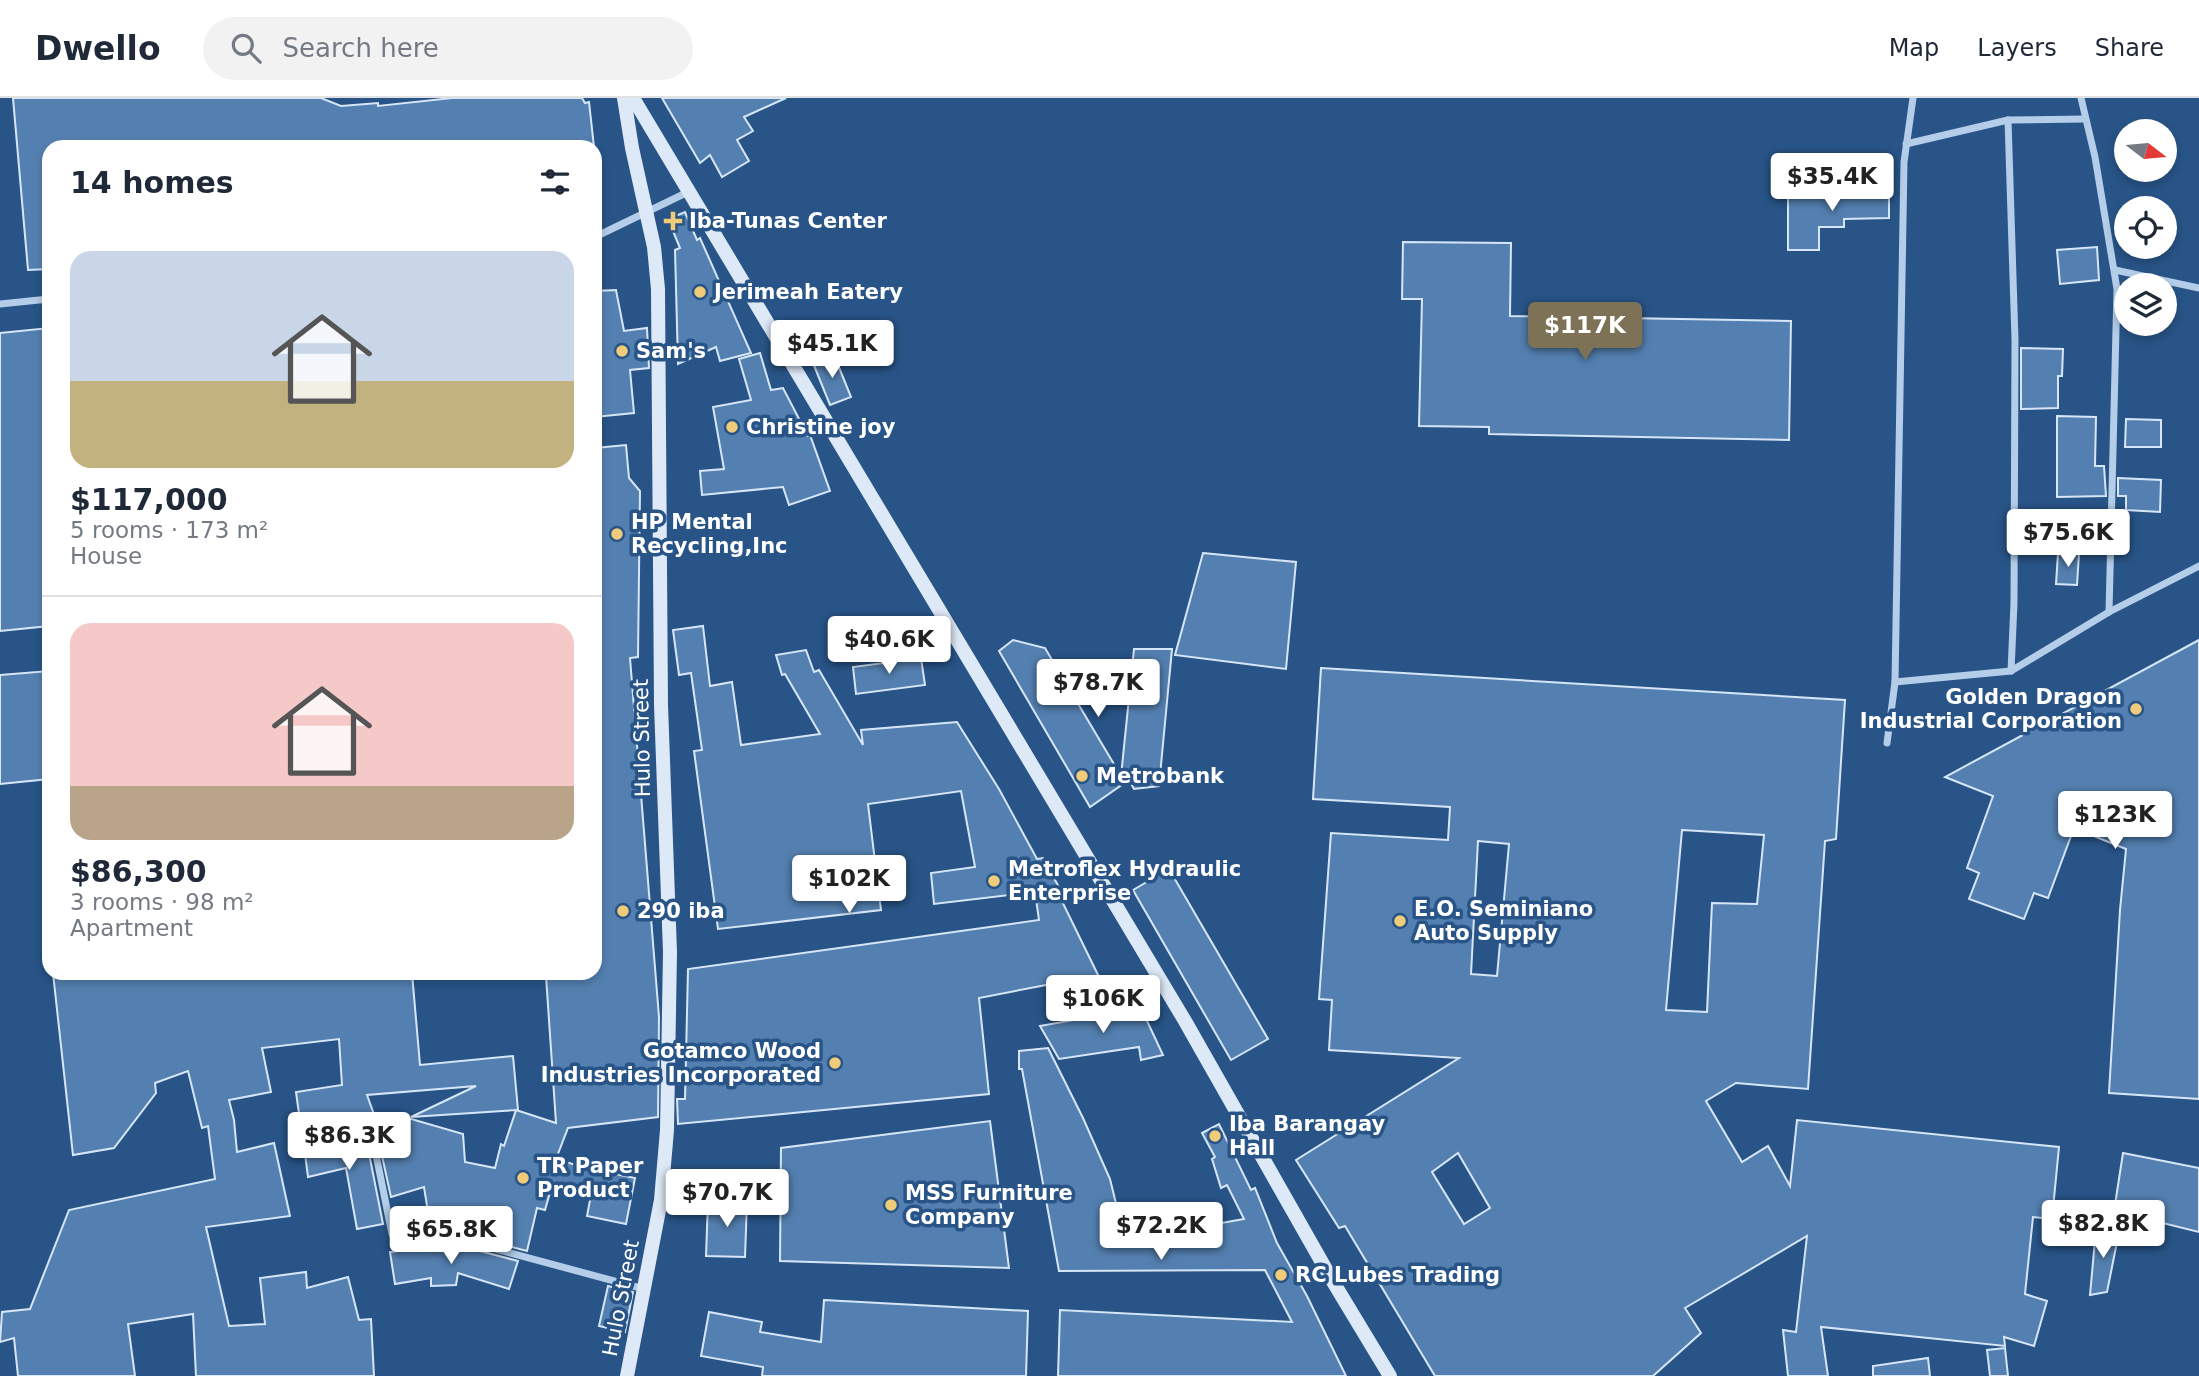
<!DOCTYPE html>
<html lang="en">
<head>
<meta charset="utf-8">
<style>
  :root { --surface:#fff; --page:#f2f2f3; --text:#1f2937; --muted:#747a83; --line:#e0e1e3; --accent:#7d7255 }
  body { margin:0; font-family:"DejaVu Sans",sans-serif; background:var(--page); color:var(--text); height:100vh; display:flex; flex-direction:column; font-size:26px; white-space:nowrap }
  * { box-sizing:border-box; margin:0 }
  p { font-size:23px; color:var(--muted) }
  .icon { flex:none; width:38px; height:38px; fill:none; stroke:currentColor; stroke-width:2; stroke-linecap:round; stroke-linejoin:round }
  .map { position:relative; flex:1; overflow:hidden }
  .side { position:absolute; left:42px; top:42px; width:560px; height:840px; display:flex; flex-direction:column; background:var(--surface); border-radius:21px; box-shadow:0 4px 10px #0003 }
  .side>* { flex:none }
  .needle { width:46px; rotate:106deg }
  .buttons { position:absolute; left:2114px; top:21px; display:grid; gap:14px }
  .buttons a { display:grid; place-items:center; width:63px; height:63px; border-radius:50%; background:var(--surface); box-shadow:0 4px 10px #0003; font-size:35px }
  .price { position:absolute; translate:-50% -60px; padding:0 16px; border-radius:7px; background:#fff; color:#222; font-size:23px; line-height:46px; filter:drop-shadow(0 2px 4px #0008) }
  .price::after { content:''; position:absolute; left:50%; top:42px; width:21px; height:16px; margin-left:-10px; background:inherit; clip-path:polygon(0 0,100% 0,50% 100%) }
  .price.on { background:var(--accent); color:#fff }
  ul { padding:0; list-style:none }
  li { display:grid; align-content:center; gap:14px; height:371px; padding:0 28px }
  li+li { border-top:2px solid var(--line) }
  li span { display:grid; place-items:center; height:217px; border-radius:21px; color:#555 }
  li>.icon { margin-inline-start:auto }
  span .icon { width:126px; height:126px; fill:#fffc; stroke-width:1 }
  li b { font-size:30px }
  h2 { display:flex; justify-content:space-between; align-items:center; height:84px; padding:0 28px; font-size:30px }
  header { display:flex; align-items:center; gap:42px; box-sizing:border-box; height:98px; padding:0 35px; background:var(--surface); border-bottom:2px solid var(--line) }
  header strong { font-size:33px }
  nav { display:flex; gap:38px; margin-inline-start:auto; font-size:24px }
  .search { width:490px; height:63px; background:var(--page); display:flex; align-items:center; gap:18px; box-sizing:border-box; padding:0 24px; border-radius:38px; color:var(--muted); font-size:26px }
  .map>svg:first-child { display:block }
</style>
</head>
<body>
<header>
<strong>Dwello</strong>
<div class="search"><svg class="icon" aria-label="search" viewBox="0 0 24 24"><circle cx="10" cy="10" r="6"/><path d="M15 15l6 6"/></svg>Search here</div>
<nav><a>Map</a><a>Layers</a><a>Share</a></nav>
</header>
<div class="map">
<svg width="2199" height="1278" viewBox="0 0 2199 1278">
  <rect width="100%" height="100%" fill="#285487"/>
  <!-- building -->
  <g fill="#5480b1" stroke="#d7e6f7" stroke-width="2" fill-rule="evenodd">
    <path d="M13 0H321L341 8 378 5V8L452 0H582L585 5 589 4 594 49H49V171L28 172Z"/>
    <path d="M662 0H786L744 19 753 33 737 42 749 63 722 79 710 57 700 65Z"/>
    <path d="M1849 88H1889V120L1844 121V129H1819V152H1788V98H1821L1820 93H1849Z"/>
    <path d="M685 114 697 142 700 140 751 255 720 263 716 249 678 266 675 152 680 150 668 121Z"/>
    <path d="M1403 144 1511 145 1510 218 1791 223 1789 342 1489 336V329L1419 328 1422 201H1402Z"/>
    <path d="M2097 149 2099 182 2060 186 2057 152Z"/>
    <path d="M616 192 624 233 647 230 649 270 630 272 634 315 595 319V193Z"/>
    <path d="M49 230V528L0 533V235Z"/>
    <path d="M2021 250 2063 251 2062 278H2058V310L2021 311Z"/>
    <path d="M760 255 771 292 783 290 808 338 810 337 830 393 789 407 783 389 702 397 700 373 724 371 713 309 751 302 739 261Z"/>
    <path d="M834 257 851 299 830 307 813 265Z"/>
    <path d="M2057 318 2096 319 2095 368H2104L2106 398 2057 399Z"/>
    <path d="M2126 321 2161 322V349H2125Z"/>
    <path d="M626 347 629 380 640 393 638 559 630 560 659 919 658 1019 568 1030 556 1061 586 1070 635 1080 626 1126 587 1118 591 1097 553 1084 545 1112 537 1110 527 1153 463 1136 431 1133 424 1089 391 1099 373 1017 367 1016 307 1033 305 1022 300 1023 296 994 342 987 339 941 262 950 271 994 229 1002 234 1022 237 1054 274 1045 290 1118 206 1129 229 1228 265 1226 260 1180 306 1174 307 1190 348 1179 359 1222 371 1221 374 1278H196L193 1216 128 1226 135 1278H18L14 1240 0 1244 2 1214 30 1211 69 1112 215 1081 208 1028 202 1030 188 973 155 985 156 995 114 1050 73 1057 53 875H412L420 967 513 958 518 1012H516L556 1025 546 878 595 875V350ZM476 988 411 1019 516 1012 504 1048 501 1046 495 1070 465 1064 463 1036 408 1020 380 1033 367 997Z"/>
    <path d="M2118 380 2161 382 2160 414 2126 412V398H2118Z"/>
    <path d="M1203 455 1296 464 1286 571 1175 557Z"/>
    <path d="M2058 455 2079 456 2077 487 2056 486Z"/>
    <path d="M703 528 710 588 732 584 741 647 820 636 785 576 782 577 776 557 806 552 814 574 819 572 863 647 861 632 957 624 999 691 1037 761 1043 760 1060 791H1056L1100 881 1046 887 979 900 989 996 678 1026 677 1001H685L688 871 1039 822 1035 794 934 806 931 775 975 769 961 693 868 706 881 812 718 831 694 653 702 652 691 575 679 577 673 532Z"/>
    <path d="M1013 542 1045 550 1121 678 1134 551H1172L1159 688 1134 691 1129 682 1090 709 999 553Z"/>
    <path d="M2199 542V1001L2109 995 2120 812 2126 751 2074 730 2048 800 2034 795 2024 821 1969 801 1979 775 1967 770 1993 698 1945 679Z"/>
    <path d="M921 560 925 587 856 596 853 569Z"/>
    <path d="M1321 570 1845 602 1836 741 1825 743 1808 991 1736 985 1706 1003 1742 1064 1768 1048 1790 1088 1797 1022 2059 1049 2052 1121 2033 1119 2025 1196 2047 1203 2034 1248 2004 1239 2005 1248 1821 1229 1828 1278H1788L1783 1232 1796 1234 1807 1138 1685 1210 1701 1235 1653 1278H1435L1345 1128 1339 1130 1296 1062 1459 960 1329 952 1332 902 1319 901 1331 735 1448 742 1450 709 1313 701ZM1682 732 1764 737 1757 806 1712 805 1707 914 1666 912ZM1478 743 1509 746 1497 878 1471 876ZM1458 1055 1490 1110 1464 1126 1432 1074Z"/>
    <path d="M49 573V681L0 686V577Z"/>
    <path d="M1169 771 1268 941 1231 962 1133 792Z"/>
    <path d="M1141 910 1163 957 1141 962 1139 949 1059 961 1040 928Z"/>
    <path d="M1048 950 1083 1020 1110 1081 1125 1142 1244 1121 1227 1087 1221 1090 1212 1061 1215 1059 1202 1035 1219 1026 1251 1092 1255 1090 1277 1145 1307 1198 1346 1278H1058L1060 1212 1292 1224 1265 1172 1059 1173 1022 971H1019V953Z"/>
    <path d="M990 1023 1009 1170 780 1163 781 1050Z"/>
    <path d="M364 1030 383 1126 357 1131 346 1070 308 1079 305 1056 312 1054 310 1044Z"/>
    <path d="M2123 1055 2199 1070V1134L2114 1113Z"/>
    <path d="M708 1103 747 1104 745 1159 706 1158Z"/>
    <path d="M2096 1131 2119 1134 2107 1194 2090 1197Z"/>
    <path d="M433 1146 461 1148 518 1163 509 1191 458 1175 456 1187 431 1188V1180L395 1186 390 1154 433 1148Z"/>
    <path d="M608 1188 633 1194 625 1234 599 1228Z"/>
    <path d="M824 1202 1028 1213 1026 1278H762L763 1269 701 1258 709 1214 762 1224 760 1234 821 1244Z"/>
    <path d="M2005 1250 2008 1278H1990L1987 1252Z"/>
    <path d="M1928 1260 1930 1278H1873V1268Z"/>
  </g>
  <g fill="none" stroke-linecap="round" stroke-linejoin="round">
    <!-- street -->
    <g stroke="#b4cde8" stroke-width="7">
      <path d="M2081 0 2095 59 2117 191 2109 514"/>
      <path d="M2008 22 2015 242 2014 505 2011 573"/>
      <path d="M1906 46 2008 22 2085 21"/>
      <path d="M595 139 688 94"/>
      <path d="M2115 172 2199 190"/>
      <path d="M0 206 49 201"/>
      <path d="M1895 584 2011 573 2109 514 2199 468"/>
      <path d="M1887 645 1895 584 1904 64 1913 0"/>
      <path d="M296 1042 369 1022 392 1136 462 1142 644 1191"/>
    </g>
    <!-- secondary -->
    <g stroke="#dee9f7" stroke-width="14">
      <path d="M624 0 632 50 654 149 658 191 661 607 670 854 667 1032 661 1102 627 1278"/>
      <path d="M633 0 1185 923 1332 1182 1390 1278"/>
    </g>
  </g>
  <!-- markers -->
  <g fill="#f0cb7a" stroke="#285487" stroke-width="2.5">
    <path d="M669.5 112.5h7v7h7v7h-7v7h-7v-7h-7v-7h7z"/>
    <circle cx="700" cy="194" r="7"/>
    <circle cx="622" cy="253" r="7"/>
    <circle cx="732" cy="329" r="7"/>
    <circle cx="617" cy="436" r="7"/>
    <circle cx="2136" cy="611" r="7"/>
    <circle cx="1082" cy="678" r="7"/>
    <circle cx="994" cy="783" r="7"/>
    <circle cx="623" cy="813" r="7"/>
    <circle cx="1400" cy="823" r="7"/>
    <circle cx="835" cy="965" r="7"/>
    <circle cx="1215" cy="1038" r="7"/>
    <circle cx="523" cy="1080" r="7"/>
    <circle cx="891" cy="1107" r="7"/>
    <circle cx="1281" cy="1177" r="7"/>
  </g>
  <g text-anchor="middle" stroke-width="7" stroke-linejoin="round" paint-order="stroke">
    <!-- poi labels -->
    <g font-size="21" font-weight="bold" fill="#fff" stroke="#285487" text-anchor="start">
      <text x="689" y="130">Iba-Tunas Center</text>
      <text x="714" y="201">Jerimeah Eatery</text>
      <text x="636" y="260">Sam's</text>
      <text x="746" y="336">Christine joy</text>
      <text x="631" y="431">HP Mental<tspan x="631" dy="24">Recycling,Inc</tspan></text>
      <text x="2122" y="606" text-anchor="end">Golden Dragon<tspan x="2122" dy="24">Industrial Corporation</tspan></text>
      <text x="1096" y="685">Metrobank</text>
      <text x="1008" y="778">Metroflex Hydraulic<tspan x="1008" dy="24">Enterprise</tspan></text>
      <text x="1414" y="818">E.O. Seminiano<tspan x="1414" dy="24">Auto Supply</tspan></text>
      <text x="637" y="820">290 iba</text>
      <text x="821" y="960" text-anchor="end">Gotamco Wood<tspan x="821" dy="24">Industries Incorporated</tspan></text>
      <text x="1229" y="1033">Iba Barangay<tspan x="1229" dy="24">Hall</tspan></text>
      <text x="537" y="1075">TR Paper<tspan x="537" dy="24">Product</tspan></text>
      <text x="905" y="1102">MSS Furniture<tspan x="905" dy="24">Company</tspan></text>
      <text x="1295" y="1184">RC Lubes Trading</text>
    </g>
    <!-- street labels -->
    <g font-size="21" fill="#fff" stroke="#285487">
      <text transform="translate(642 640) rotate(-91)" y="7">Hulo Street</text>
      <text transform="translate(621 1200) rotate(-79)" y="7">Hulo Street</text>
    </g>
  </g>
</svg>
<div class="buttons">
<a><svg class="needle" viewBox="-14 -14 28 28"><path d="M0-13l5 13h-10z" fill="#e53935"/><path d="M0 13l5-13h-10z" fill="#747a83"/></svg></a>
<a><svg class="icon" aria-label="locate" viewBox="0 0 24 24"><circle cx="12" cy="12" r="6"/><path d="M12 2v4M12 18v4M2 12h4M18 12h4"/></svg></a>
<a><svg class="icon" aria-label="layers" viewBox="0 0 24 24"><path d="M12 4l9 5-9 5-9-5zM3 14l9 5 9-5"/></svg></a>
</div>
<b class="price" style="left:1832px;top:115px">$35.4K</b>
<b class="price on" style="left:1585px;top:264px">$117K</b>
<b class="price" style="left:832px;top:282px">$45.1K</b>
<b class="price" style="left:2068px;top:471px">$75.6K</b>
<b class="price" style="left:889px;top:578px">$40.6K</b>
<b class="price" style="left:1098px;top:621px">$78.7K</b>
<b class="price" style="left:2115px;top:753px">$123K</b>
<b class="price" style="left:849px;top:817px">$102K</b>
<b class="price" style="left:1103px;top:937px">$106K</b>
<b class="price" style="left:349px;top:1074px">$86.3K</b>
<b class="price" style="left:727px;top:1131px">$70.7K</b>
<b class="price" style="left:2103px;top:1162px">$82.8K</b>
<b class="price" style="left:1161px;top:1164px">$72.2K</b>
<b class="price" style="left:451px;top:1168px">$65.8K</b>
<section class="side">
<h2>14 homes<svg class="icon" aria-label="filters" viewBox="0 0 24 24"><path d="M4 7h16M4 17h16"/><circle cx="9" cy="7" r="2"/><circle cx="15" cy="17" r="2"/></svg></h2>
<ul>
<li><span style="background:linear-gradient(#c9d6e8 60%,#c2b280 0)"><svg class="icon" aria-label="home" viewBox="0 0 24 24"><path d="M3 11l9-7 9 7M6 9v11h12V9"/></svg></span><div><b>$117,000</b><p>5 rooms · 173 m²</p><p>House</p></div></li>
<li><span style="background:linear-gradient(#f6c9c9 75%,#b9a48a 0)"><svg class="icon" aria-label="home" viewBox="0 0 24 24"><path d="M3 11l9-7 9 7M6 9v11h12V9"/></svg></span><div><b>$86,300</b><p>3 rooms · 98 m²</p><p>Apartment</p></div></li>
</ul>
</section>
</div>
</body>
</html>
